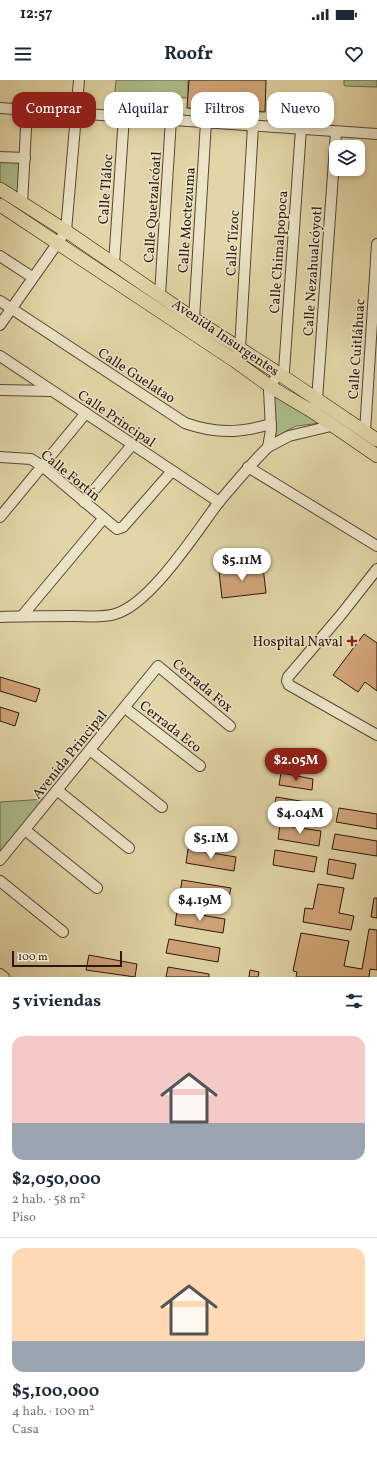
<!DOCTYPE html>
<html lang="es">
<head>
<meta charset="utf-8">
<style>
  :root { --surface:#fff; --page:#f6f6f7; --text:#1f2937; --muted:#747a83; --line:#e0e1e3; --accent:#8f2418 }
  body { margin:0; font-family:Vollkorn,serif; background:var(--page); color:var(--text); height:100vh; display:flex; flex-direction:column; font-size:15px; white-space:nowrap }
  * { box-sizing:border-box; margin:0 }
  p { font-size:13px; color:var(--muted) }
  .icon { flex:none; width:22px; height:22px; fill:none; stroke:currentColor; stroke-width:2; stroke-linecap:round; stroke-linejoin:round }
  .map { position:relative; height:897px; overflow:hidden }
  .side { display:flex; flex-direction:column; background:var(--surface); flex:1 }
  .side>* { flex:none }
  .banner { position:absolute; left:12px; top:12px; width:353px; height:36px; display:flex; gap:8px }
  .buttons { position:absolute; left:329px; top:60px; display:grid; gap:8px }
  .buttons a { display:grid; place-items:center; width:36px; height:36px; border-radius:8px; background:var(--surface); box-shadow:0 2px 6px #0003; font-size:20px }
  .scale { position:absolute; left:12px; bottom:10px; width:110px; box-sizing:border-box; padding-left:4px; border:2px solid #291810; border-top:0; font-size:11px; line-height:14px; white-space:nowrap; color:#291810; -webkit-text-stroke:3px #ece4c6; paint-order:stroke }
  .price { position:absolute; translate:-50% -34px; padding:0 9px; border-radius:14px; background:#fff; color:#222; font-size:13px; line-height:26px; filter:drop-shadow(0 1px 2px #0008) }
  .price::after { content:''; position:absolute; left:50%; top:24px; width:12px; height:9px; margin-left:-6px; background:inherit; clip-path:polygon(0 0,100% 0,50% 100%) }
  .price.selected { background:var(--accent); color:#fff }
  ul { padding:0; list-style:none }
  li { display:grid; align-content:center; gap:8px; height:212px; padding:0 12px }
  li+li { border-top:1px solid var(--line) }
  li span { display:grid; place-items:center; height:124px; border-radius:12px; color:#555 }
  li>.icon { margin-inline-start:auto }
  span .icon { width:72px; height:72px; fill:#fffc; stroke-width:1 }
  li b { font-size:17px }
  h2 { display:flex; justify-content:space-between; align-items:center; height:48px; padding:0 12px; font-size:17px }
  .pill { padding:0 14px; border-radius:12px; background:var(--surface); box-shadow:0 2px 6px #0003; font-size:14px; line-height:36px }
  .pill.selected { background:var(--accent); color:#fff }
  .status { display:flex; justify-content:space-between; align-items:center; height:28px; padding:0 20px; background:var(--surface); direction:ltr }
  .status svg { height:11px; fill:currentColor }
  header { display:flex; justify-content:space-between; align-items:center; height:52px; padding:0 12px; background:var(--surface); font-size:18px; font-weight:700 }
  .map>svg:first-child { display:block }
</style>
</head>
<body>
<div class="status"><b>12:57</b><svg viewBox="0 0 49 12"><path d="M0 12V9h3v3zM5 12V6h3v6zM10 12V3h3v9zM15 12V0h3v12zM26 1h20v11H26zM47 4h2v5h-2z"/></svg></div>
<header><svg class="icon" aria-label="menu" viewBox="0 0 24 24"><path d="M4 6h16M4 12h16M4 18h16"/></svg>Roofr<svg class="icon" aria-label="heart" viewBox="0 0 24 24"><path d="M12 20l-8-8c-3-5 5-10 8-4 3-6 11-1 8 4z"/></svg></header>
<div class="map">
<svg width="377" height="897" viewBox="0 0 377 897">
  <rect width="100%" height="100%" fill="#e2d5a7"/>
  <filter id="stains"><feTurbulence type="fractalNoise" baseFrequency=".005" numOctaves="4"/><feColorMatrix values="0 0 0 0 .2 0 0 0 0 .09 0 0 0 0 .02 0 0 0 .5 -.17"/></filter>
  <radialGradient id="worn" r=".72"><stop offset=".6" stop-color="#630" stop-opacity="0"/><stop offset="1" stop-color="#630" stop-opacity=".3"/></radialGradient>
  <!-- green -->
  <g fill="#adbe8c" stroke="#6b6b4e">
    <path d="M116 0H188V18L148 15 147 34 113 32Z"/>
    <path d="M344 0H377V7L345 6 344 5Z"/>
    <path d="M0 80 19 81 18 115 0 104Z"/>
    <path d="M0 113 57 150 56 154 53 156 0 121Z"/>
    <path d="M272 310 321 343 296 346 273 358Z"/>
    <path d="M46 719 0 776V722Z"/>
  </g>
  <!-- building -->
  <g fill="#d1a578" stroke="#291810">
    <path d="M189 0H266L265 32 187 28Z"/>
    <path d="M263 487 266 513 222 518 219 491Z"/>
    <path d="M364 554 377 563V611L365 602 358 612 333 595Z"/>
    <path d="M0 597 40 609 36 622 0 611Z"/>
    <path d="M0 627 19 633 15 646 0 641Z"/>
    <path d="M281 693 313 699 312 710 279 705Z"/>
    <path d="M276 717 324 725 322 739 274 731Z"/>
    <path d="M339 728 377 734V749L336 742Z"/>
    <path d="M280 745 321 751 319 766 278 759Z"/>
    <path d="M335 754 377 761V776L332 769Z"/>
    <path d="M188 769 236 777 234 791 186 783Z"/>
    <path d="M275 770 317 777 314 792 273 785Z"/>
    <path d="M329 779 356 784 353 799 327 794Z"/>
    <path d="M182 800 231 808 228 822 180 814Z"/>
    <path d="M318 804 344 808 339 833 354 836 351 850 303 842 305 828 313 829Z"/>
    <path d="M374 818H377V838L371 837Z"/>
    <path d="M177 831 225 839 223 853 175 845Z"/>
    <path d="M369 849 377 850V890L370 889 369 897H296L297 892 293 891 301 853 349 861 344 886 362 889Z"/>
    <path d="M169 859 220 868 218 882 166 873Z"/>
    <path d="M89 875 137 884 135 897 86 890Z"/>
    <path d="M168 887 209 894V897H166Z"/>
    <path d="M250 890 259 892 258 897H249Z"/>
  </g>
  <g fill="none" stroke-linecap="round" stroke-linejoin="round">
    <!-- minor casing -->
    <g stroke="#574736" stroke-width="12">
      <g id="minor">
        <path d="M0 28 377 54"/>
        <path d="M301 49 284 291 278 293 269 310 271 350 268 367 289 356 331 346"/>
        <path d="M0 77 25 78"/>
        <path d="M22 124 27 30"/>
        <path d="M0 176 32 197"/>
        <path d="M114 184 124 36"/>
        <path d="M160 215 171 39"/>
        <path d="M0 221 185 343C216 354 240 353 271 344"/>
        <path d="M194 239 206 42"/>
        <path d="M0 245 66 151 79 0"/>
        <path d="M238 273 240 269 253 46"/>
        <path d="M0 276 219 422"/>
        <path d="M0 310 51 311"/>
        <path d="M316 325 317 320 336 52"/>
        <path d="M365 352 377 164"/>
        <path d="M0 377 31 379 42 386 117 449 123 447 172 391"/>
        <path d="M248 387 377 466"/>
        <path d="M84 422 132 365"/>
        <path d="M0 437 86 333"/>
        <path d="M377 489 340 536 288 597 287 601 289 605 377 655"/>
        <path d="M22 536 103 439"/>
        <path d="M0 537C24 536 49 536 73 536 86 536 102 538 115 534 151 524 196 452 219 422 235 403 250 385 268 367"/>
        <path d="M125 628 200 686"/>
        <path d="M90 670 162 727"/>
        <path d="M57 710 129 768"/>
        <path d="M25 750 97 808"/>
        <path d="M0 780 158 586 230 646"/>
        <path d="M0 801 63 852"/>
        <path d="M0 894 4 897"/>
      </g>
    </g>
    <!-- major casing -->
    <g stroke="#291810" stroke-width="14">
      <g id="major">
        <path d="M0 109 66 151 194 239 278 293 377 360"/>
        <path d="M0 125 235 281 271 307 313 332 377 376"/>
      </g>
    </g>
    <!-- minor -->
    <use href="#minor" stroke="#ece4c6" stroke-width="10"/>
    <!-- major -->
    <use href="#major" stroke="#e2d5a7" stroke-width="13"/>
  </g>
  <!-- markers -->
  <path fill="#8f2418" stroke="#ece4c6" stroke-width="1.5" d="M350 555h4v4h4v4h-4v4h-4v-4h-4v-4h4z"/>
  <g text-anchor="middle" stroke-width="3" stroke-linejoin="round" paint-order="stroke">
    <!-- street labels -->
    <g font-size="14" fill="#291810" stroke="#ece4c6">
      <text transform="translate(105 109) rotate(-86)" y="5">Calle Tláloc</text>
      <text transform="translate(152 127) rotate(-86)" y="5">Calle Quetzalcóatl</text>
      <text transform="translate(186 140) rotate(-86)" y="5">Calle Moctezuma</text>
      <text transform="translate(232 163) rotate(-87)" y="5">Calle Tízoc</text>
      <text transform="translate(278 172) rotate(-86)" y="5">Calle Chimalpopoca</text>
      <text transform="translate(312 191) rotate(-86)" y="5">Calle Nezahualcóyotl</text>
      <text transform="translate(226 257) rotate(34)" y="5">Avenida Insurgentes</text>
      <text transform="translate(356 269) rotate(-86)" y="5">Calle Cuitláhuac</text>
      <text transform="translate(137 295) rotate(33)" y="5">Calle Guelatao</text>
      <text transform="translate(117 338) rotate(34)" y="5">Calle Principal</text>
      <text transform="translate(71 395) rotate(39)" y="5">Calle Fortín</text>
      <text transform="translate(203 605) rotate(40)" y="5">Cerrada Fox</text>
      <text transform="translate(171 646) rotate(38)" y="5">Cerrada Eco</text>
      <text transform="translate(69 674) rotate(-51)" y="5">Avenida Principal</text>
    </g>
    <!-- poi labels -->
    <g font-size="14" fill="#291810" stroke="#ece4c6" text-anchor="end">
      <text x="343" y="566">Hospital Naval</text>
    </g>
  </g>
  <rect width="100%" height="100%" filter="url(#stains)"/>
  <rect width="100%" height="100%" fill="url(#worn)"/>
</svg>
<div class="buttons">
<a><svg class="icon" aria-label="layers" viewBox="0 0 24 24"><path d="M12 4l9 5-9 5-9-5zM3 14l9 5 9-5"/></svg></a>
</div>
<div class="scale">100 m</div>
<b class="price" style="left:242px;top:502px">$5.11M</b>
<b class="price selected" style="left:296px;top:702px">$2.05M</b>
<b class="price" style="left:300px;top:755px">$4.04M</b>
<b class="price" style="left:211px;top:780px">$5.1M</b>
<b class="price" style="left:200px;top:842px">$4.19M</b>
<div class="banner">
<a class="pill selected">Comprar</a>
<a class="pill">Alquilar</a>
<a class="pill">Filtros</a>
<a class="pill">Nuevo</a>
</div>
</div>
<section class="side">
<h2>5 viviendas<svg class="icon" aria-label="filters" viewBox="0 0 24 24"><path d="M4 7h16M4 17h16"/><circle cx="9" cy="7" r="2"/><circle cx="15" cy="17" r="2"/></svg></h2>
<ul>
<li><span style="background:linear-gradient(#f6c9c9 70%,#9aa5b1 0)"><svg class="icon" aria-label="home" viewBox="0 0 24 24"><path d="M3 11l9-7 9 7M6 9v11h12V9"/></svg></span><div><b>$2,050,000</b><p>2 hab. · 58 m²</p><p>Piso</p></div></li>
<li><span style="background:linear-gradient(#ffd9b3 75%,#9aa5b1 0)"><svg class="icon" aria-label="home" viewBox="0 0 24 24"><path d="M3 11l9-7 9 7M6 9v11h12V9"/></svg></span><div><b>$5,100,000</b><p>4 hab. · 100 m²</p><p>Casa</p></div></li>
</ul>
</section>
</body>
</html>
